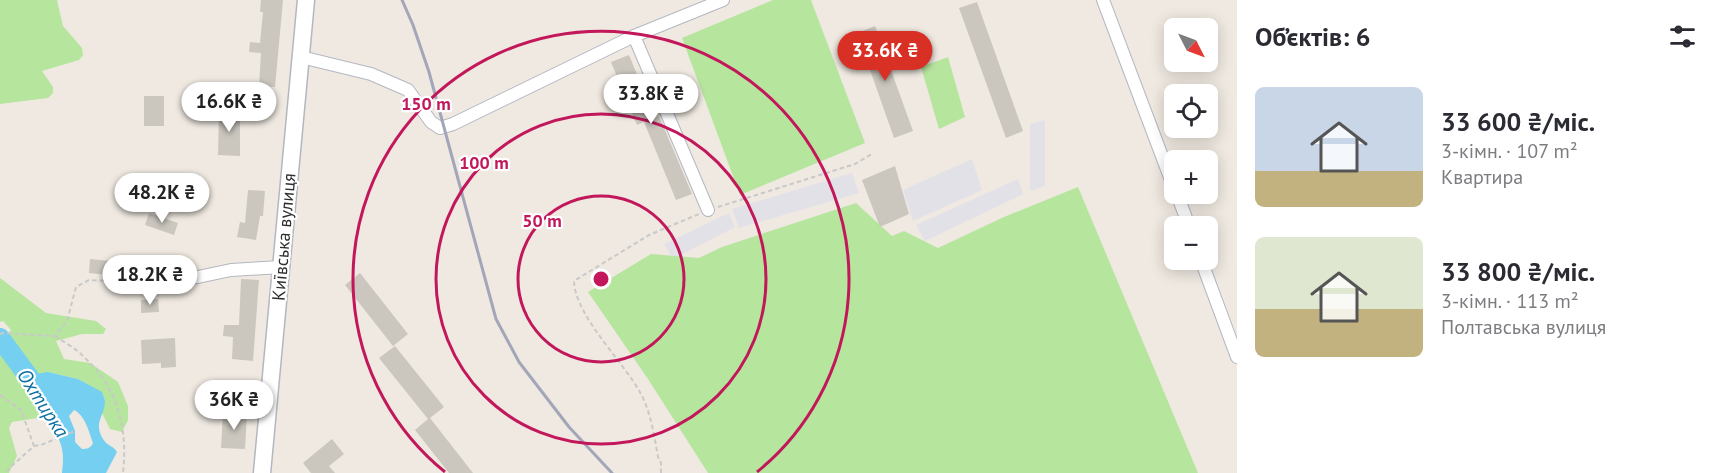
<!DOCTYPE html>
<html lang="uk">
<head>
<meta charset="utf-8">
<style>
  :root { --surface:#fff; --page:#f7f7f7; --text:#2b2b33; --muted:#7c7c81; --accent:#d93025 }
  body { margin:0; font-family:"PT Sans",sans-serif; background:var(--page); color:var(--text); height:100vh; display:flex; flex-direction:column; font-size:22px; white-space:nowrap }
  * { box-sizing:border-box; margin:0 }
  p { font-size:20px; color:var(--muted) }
  .icon { flex:none; width:33px; height:33px; fill:none; stroke:currentColor; stroke-width:2; stroke-linecap:round; stroke-linejoin:round }
  .map { position:relative; flex:1; overflow:hidden }
  .details { display:flex; flex-direction:column; background:var(--surface); width:480px }
  .details>* { flex:none }
  .needle { width:39px; rotate:132deg }
  .tools { position:absolute; left:1164px; top:18px; display:grid; gap:12px }
  .tools a { display:grid; place-items:center; width:54px; height:54px; border-radius:9px; background:var(--surface); box-shadow:0 3px 15px #0003; font-size:30px }
  .price { position:absolute; translate:-50% -51px; padding:0 14px; border-radius:21px; background:#fff; color:#222; font-size:20px; line-height:39px; filter:drop-shadow(0 2px 3px #0008) }
  .price::after { content:''; position:absolute; left:50%; top:36px; width:18px; height:14px; margin-left:-9px; background:inherit; clip-path:polygon(0 0,100% 0,50% 100%) }
  .price.current { background:var(--accent); color:#fff }
  ul { padding:0; list-style:none }
  li { display:flex; align-items:center; gap:18px; height:150px; padding:0 18px }
  li span { display:grid; place-items:center; flex:none; width:168px; height:120px; border-radius:9px; color:#555 }
  li>.icon { margin-inline-start:auto }
  span .icon { width:72px; height:72px; fill:#fffc; stroke-width:1 }
  li b { font-size:26px }
  h2 { display:flex; justify-content:space-between; align-items:center; height:72px; padding:0 18px; font-size:26px }
  main { display:flex; flex:1; min-height:0 }
  .map>svg:first-child { display:block }
</style>
</head>
<body>
<main>
<div class="map">
<svg width="1237" height="473" viewBox="0 0 1237 473">
  <rect width="100%" height="100%" fill="#efe9e1"/>
  <!-- industrial -->
  <g fill="#e3e1e8">
    <path d="M1045 120V186L1030 191V124Z"/>
    <path d="M972 159 982 190 913 221 903 190Z"/>
    <path d="M852 173 859 193 739 228 732 209Z"/>
    <path d="M1018 179 1023 194 925 241 916 225Z"/>
    <path d="M729 213 735 227 673 259 664 244Z"/>
  </g>
  <!-- green -->
  <g fill="#b6e59e">
    <path d="M0 0H57L63 26 82 48 83 55 79 60 42 71 53 87V93L48 98 0 104Z"/>
    <path d="M773 0H811L865 143 740 195 682 38Z"/>
    <path d="M948 57 965 117 939 129 921 67Z"/>
    <path d="M1078 187 1198 473H708L648 379 588 292 651 254 699 258 722 247 856 203 892 236 904 231 938 248 1004 217Z"/>
    <path d="M0 278 46 313 96 321 106 329 103 334H82L56 341 64 359 90 363 118 382 128 406V420L122 432 110 429 102 413 105 400 101 392 78 379 48 372 31 385 44 417 12 422 9 428 17 456 9 473H0V344L11 330 3 321 0 322Z"/>
  </g>
  <!-- water -->
  <path fill="#75cff0" fill-rule="evenodd" d="M48 372 78 379 102 392C102 393 105 399 105 401 105 416 93 422 103 439 107 446 114 446 117 452L106 473H62C63 463 64 455 61 445 58 434 50 427 44 417 38 406 31 390 31 377L36 374ZM74 410C85 415 89 432 93 443 91 448 87 449 82 449L75 442V431L69 416Z"/>
  <g fill="none" stroke-linecap="round" stroke-linejoin="round">
    <!-- river -->
    <path stroke="#75cff0" stroke-width="20" d="M0 338 45 399"/>
  </g>
  <!-- building -->
  <g fill="#cbc7bf">
    <path d="M261 0H283L275 87 259 86 261 53 249 52 250 42 260 43 263 12H260Z"/>
    <path d="M977 2 1023 131 1006 138 959 8Z"/>
    <path d="M875 26 913 131 894 138 857 33Z"/>
    <path d="M629 55 655 118 659 116 692 194 676 200 644 122 637 125 611 62Z"/>
    <rect x="144" y="96" width="20" height="30"/>
    <path d="M219 111H240V156L218 155Z"/>
    <path d="M895 166 909 214 880 227 862 180Z"/>
    <path d="M248 190 265 191 263 216H260L256 240 237 237 240 222 245 223Z"/>
    <path d="M149 213 178 223 174 235 145 225Z"/>
    <path d="M90 259 111 261 109 275 89 273Z"/>
    <path d="M161 259 175 261 171 278 158 276Z"/>
    <path d="M360 273 408 334 393 346 345 285Z"/>
    <path d="M241 279 259 280 253 361 232 359 233 337 223 336 224 325H239Z"/>
    <path d="M158 299 159 312 141 313V300Z"/>
    <path d="M175 338 176 367 161 368V363L142 364 141 340Z"/>
    <path d="M395 346 444 407 430 418 473 473H449L415 430 428 419 379 358Z"/>
    <path d="M223 413 247 414 245 449 221 448Z"/>
    <path d="M332 439 344 454 329 466 335 473H311L303 463Z"/>
  </g>
  <g fill="none" stroke-linecap="round" stroke-linejoin="round">
    <!-- street casing -->
    <g stroke="#b4b7c1" stroke-width="14">
      <g id="street">
        <path d="M1103 0 1174 188"/>
        <path d="M634 36 708 210"/>
        <path d="M301 57 371 74 408 90 431 122 440 128 453 124 634 36 723 0"/>
        <path d="M1177 194 1189 226"/>
        <path d="M1201 260 1237 357"/>
        <path d="M179 281 231 270 281 267"/>
      </g>
    </g>
    <!-- secondary casing -->
    <g stroke="#b4b7c1" stroke-width="19">
      <path id="secondary" d="M262 473 306 0"/>
    </g>
    <!-- path -->
    <g stroke="#c9c9c9" stroke-width="2" stroke-dasharray="4.5 3" stroke-linecap="butt">
      <path d="M718 207 855 164 872 154"/>
      <path d="M0 334 2 333 55 336 67 321 76 287 89 280 161 284 170 282"/>
      <path d="M55 336C65 343 77 349 85 358 118 388 128 430 123 473"/>
      <path d="M0 395 21 410 34 446 4 473"/>
      <path d="M34 446 41 445 75 431"/>
      <path d="M661 473V463L658 457C654 435 651 413 641 394 624 362 575 316 574 281L649 235 699 214"/>
    </g>
    <!-- street -->
    <use href="#street" stroke="#fff" stroke-width="12"/>
    <!-- secondary -->
    <use href="#secondary" stroke="#fff" stroke-width="16"/>
    <!-- rail -->
    <path stroke="#a3a6b8" stroke-width="3" d="M402 0 413 25 429 72 496 319 519 362 569 427 612 473"/>
  </g>
  <!-- distance rings -->
  <g fill="none" stroke="#c2185b" stroke-width="3">
    <circle cx="601" cy="279" r="83"/>
    <circle cx="601" cy="279" r="165"/>
    <path d="M445 472A248 248 0 1 1 757 472"/>
  </g>
  <g text-anchor="middle" stroke-width="4.5" stroke-linejoin="round" paint-order="stroke">
    <!-- street labels -->
    <g font-size="18" fill="#2e2e2e" stroke="#fff">
      <text transform="translate(284 237) rotate(-85)" y="6">Київська вулиця</text>
    </g>
    <!-- water labels -->
    <g font-size="20" font-style="italic" fill="#0d6fa3" stroke="#fff">
      <text transform="translate(43 403) rotate(57)" y="7">Охтирка</text>
    </g>
  </g>
  <circle cx="601" cy="279" r="9" fill="#c2185b" stroke="#fff" stroke-width="3"/>
  <g font-size="18" text-anchor="middle" font-weight="bold" fill="#c2185b" stroke="#fff" stroke-width="4.5" stroke-linejoin="round" paint-order="stroke">
    <text x="426" y="110">150 m</text>
    <text x="484" y="169">100 m</text>
    <text x="542" y="227">50 m</text>
  </g>
</svg>
<div class="tools">
<a><svg class="needle" viewBox="-14 -14 28 28"><path d="M0-13l5 13h-10z" fill="#e53935"/><path d="M0 13l5-13h-10z" fill="#7c7c81"/></svg></a>
<a><svg class="icon" aria-label="locate" viewBox="0 0 24 24"><circle cx="12" cy="12" r="6"/><path d="M12 2v4M12 18v4M2 12h4M18 12h4"/></svg></a>
<a>+</a>
<a>−</a>
</div>
<b class="price current" style="left:885px;top:82px">33.6K ₴</b>
<b class="price" style="left:651px;top:125px">33.8K ₴</b>
<b class="price" style="left:229px;top:133px">16.6K ₴</b>
<b class="price" style="left:162px;top:224px">48.2K ₴</b>
<b class="price" style="left:150px;top:306px">18.2K ₴</b>
<b class="price" style="left:234px;top:431px">36K ₴</b>
</div>
<section class="details">
<h2>Об’єктів: 6<svg class="icon" aria-label="filters" viewBox="0 0 24 24"><path d="M4 7h16M4 17h16"/><circle cx="9" cy="7" r="2"/><circle cx="15" cy="17" r="2"/></svg></h2>
<ul>
<li><span style="background:linear-gradient(#c9d6e8 70%,#c2b280 0)"><svg class="icon" aria-label="home" viewBox="0 0 24 24"><path d="M3 11l9-7 9 7M6 9v11h12V9"/></svg></span><div><b>33 600 ₴/міс.</b><p>3-кімн. · 107 m²</p><p>Квартира</p></div></li>
<li><span style="background:linear-gradient(#dfe7d0 60%,#c2b280 0)"><svg class="icon" aria-label="home" viewBox="0 0 24 24"><path d="M3 11l9-7 9 7M6 9v11h12V9"/></svg></span><div><b>33 800 ₴/міс.</b><p>3-кімн. · 113 m²</p><p>Полтавська вулиця</p></div></li>
</ul>
</section>
</main>
</body>
</html>
